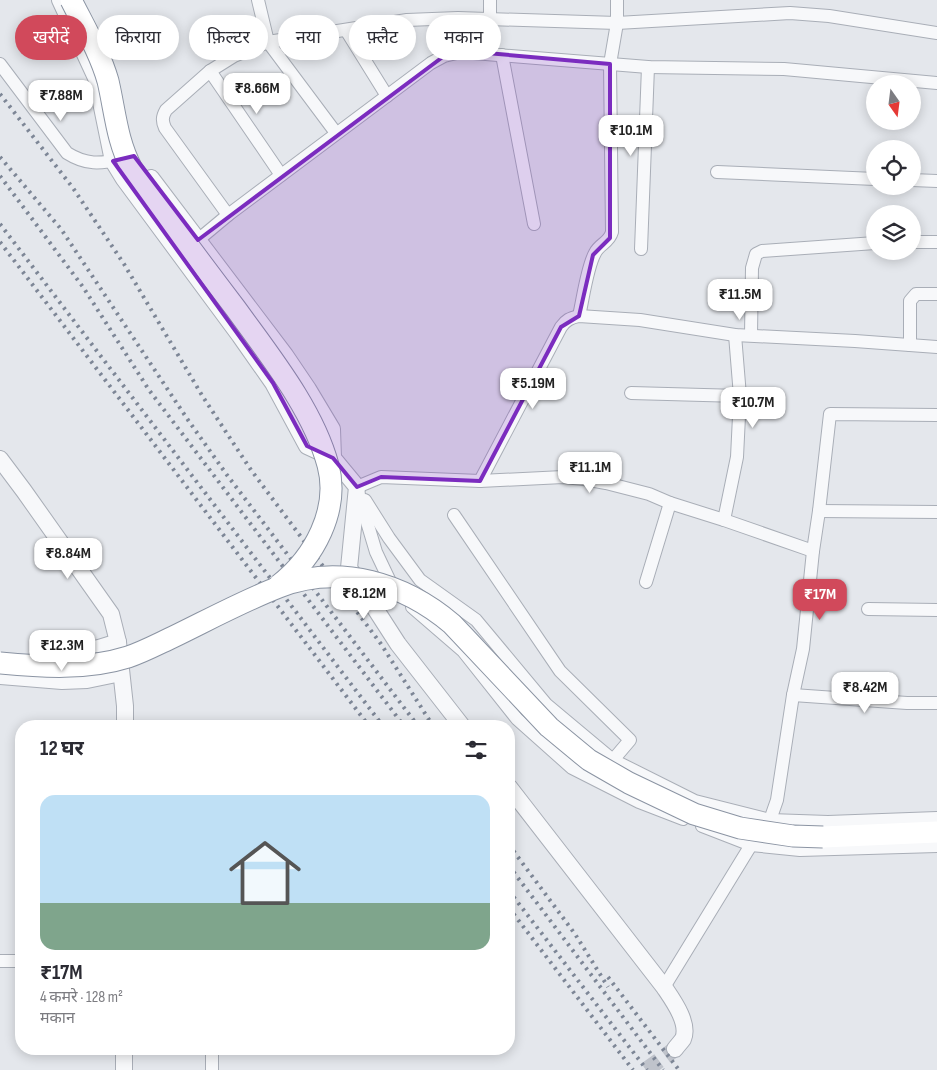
<!DOCTYPE html>
<html lang="hi">
<head>
<meta charset="utf-8">
<style>
  :root { --surface:#fff; --page:#f2f2f3; --text:#2b2b33; --muted:#7c7c81; --accent:#d1495b }
  body { margin:0; font-family:"Sofia Sans Condensed","Noto Sans Devanagari",sans-serif; background:var(--page); color:var(--text); height:100vh; display:flex; flex-direction:column; font-size:19px; white-space:nowrap }
  * { box-sizing:border-box; margin:0 }
  p { font-size:16px; color:var(--muted) }
  .icon { flex:none; width:28px; height:28px; fill:none; stroke:currentColor; stroke-width:2; stroke-linecap:round; stroke-linejoin:round }
  .map { position:relative; flex:1; overflow:hidden }
  .side { position:absolute; left:15px; top:720px; width:500px; height:335px; display:flex; flex-direction:column; background:var(--surface); border-radius:20px; box-shadow:0 2px 12px #0003 }
  .side>* { flex:none }
  .guide { position:absolute; left:15px; top:15px; width:500px; height:45px; display:flex; gap:10px }
  .needle { width:32px; rotate:166deg }
  .buttons { position:absolute; left:866px; top:75px; display:grid; gap:10px }
  .buttons a { display:grid; place-items:center; width:55px; height:55px; border-radius:50%; background:var(--surface); box-shadow:0 2px 12px #0003; font-size:25px }
  .price { position:absolute; translate:-50% -42px; padding:0 11px; border-radius:10px; background:#fff; color:#222; font-size:16px; line-height:32px; filter:drop-shadow(0 1px 2px #0008) }
  .price::after { content:''; position:absolute; left:50%; top:30px; width:15px; height:11px; margin-left:-8px; background:inherit; clip-path:polygon(0 0,100% 0,50% 100%) }
  .price.selected { background:var(--accent); color:#fff }
  ul { padding:0; list-style:none }
  li { display:grid; align-content:center; gap:10px; height:265px; padding:0 25px }
  li span { display:grid; place-items:center; height:155px; border-radius:15px; color:#555 }
  li>.icon { margin-inline-start:auto }
  span .icon { width:90px; height:90px; fill:#fffc; stroke-width:1 }
  li b { font-size:21px }
  h2 { display:flex; justify-content:space-between; align-items:center; height:60px; padding:0 25px; font-size:21px }
  .pill { padding:0 18px; border-radius:22px; background:var(--surface); box-shadow:0 2px 12px #0003; font-size:18px; line-height:45px }
  .pill.selected { background:var(--accent); color:#fff }
  .map>svg:first-child { display:block }
</style>
</head>
<body>
<div class="map">
<svg width="937" height="1070" viewBox="0 0 937 1070">
  <rect width="100%" height="100%" fill="#e4e7ec"/>
  <g fill="none" stroke-linecap="round" stroke-linejoin="round">
    <!-- tertiary-tunnel -->
    <path stroke="#bfc3cb" stroke-width="16" stroke-dasharray="16 8" stroke-linecap="butt" d="M646 1070 675 1049"/>
    <!-- minor casing -->
    <g stroke="#a9aeb7" stroke-width="14">
      <g id="minor">
        <path d="M258 0 268 42 336 133"/>
        <path d="M490 19V0"/>
        <path d="M346 30 387 96"/>
        <path d="M502 55 534 224"/>
        <path d="M0 64 67 153C86 165 100 164 122 159"/>
        <path d="M210 71 281 175"/>
        <path d="M717 172 875 179"/>
        <path d="M912 180 937 181"/>
        <path d="M228 215 165 128C162 121 162 117 166 110L210 71 234 56 268 42 407 20 458 18 617 23 790 13 829 16 937 33"/>
        <path d="M198 240 228 215 431 63 444 56 461 52 648 67 784 69 937 83"/>
        <path d="M912 242H937"/>
        <path d="M641 249 648 67"/>
        <path d="M579 316C583 299 587 267 595 253 599 244 609 243 612 232L610 64 617 23V0"/>
        <path d="M751 335 752 268 756 254 762 251 875 243"/>
        <path d="M910 345V301L916 294H937"/>
        <path d="M631 393 740 396"/>
        <path d="M480 481 561 327C566 320 570 318 579 316L640 320 735 335 855 341 937 347"/>
        <path d="M357 487 381 477 480 481 563 477 584 479 606 483 649 494 670 503 724 520 813 551"/>
        <path d="M358 492 376 552 394 590"/>
        <path d="M365 500 389 538 420 580 476 620 546 704 613 760 695 801 770 820 828 822 937 818"/>
        <path d="M819 511 937 512"/>
        <path d="M454 515 560 671 630 740 613 760"/>
        <path d="M724 520 737 457 740 396 735 335"/>
        <path d="M646 582 670 503"/>
        <path d="M412 607 463 651 517 719 572 768 639 802 683 819"/>
        <path d="M868 609 937 610"/>
        <path d="M793 695 907 703H937"/>
        <path d="M770 820 777 800 793 695 803 649 813 551 819 511 830 414 937 415"/>
        <path d="M702 826 751 845 800 850 937 846"/>
        <path d="M0 961H21"/>
        <path d="M664 987 751 845"/>
        <path d="M212 1049V1070"/>
      </g>
    </g>
    <!-- tertiary casing -->
    <g stroke="#a9aeb7" stroke-width="18">
      <g id="tertiary">
        <path d="M60 0 96 78 113 161 124 179 240 336 273 383 307 446 333 458 357 487 349 568 398 644 462 726"/>
        <path d="M151 178 285 355 308 389 332 429 333 458"/>
        <path d="M0 459 24 491 111 614 118 642 125 706V726"/>
        <path d="M42 657C70 656 92 651 118 642"/>
        <path d="M0 676 62 681 87 680 121 673"/>
        <path d="M509 787 664 987C672 999 690 1023 683 1039 681 1042 677 1046 675 1049"/>
        <path d="M124 1049V1070"/>
      </g>
    </g>
    <!-- trunk casing -->
    <g stroke="#8b94a3" stroke-width="23">
      <path id="trunk" d="M823 837 937 832"/>
    </g>
    <!-- minor -->
    <use href="#minor" stroke="#f7f8fa" stroke-width="12"/>
    <!-- tertiary -->
    <use href="#tertiary" stroke="#f7f8fa" stroke-width="16"/>
    <!-- trunk -->
    <use href="#trunk" stroke="#fff" stroke-width="21"/>
    <!-- rail -->
    <g stroke="#7d8696" stroke-width="4" stroke-dasharray="2.5 5" stroke-linecap="butt">
      <path d="M0 94 73 188 124 264 203 397 251 470 381 644 433 726"/>
      <path d="M0 157 61 229 188 420 227 475 418 726"/>
      <path d="M0 176 83 287 149 390 404 726"/>
      <path d="M0 224 383 726"/>
      <path d="M0 242 369 726"/>
      <path d="M509 845 575 934 608 987"/>
      <path d="M509 866 663 1070"/>
      <path d="M509 891 647 1070"/>
      <path d="M509 908 633 1070"/>
      <path d="M608 977 679 1070"/>
    </g>
    <!-- trunk-bridge casing -->
    <g stroke="#8b94a3" stroke-width="23" stroke-linecap="butt">
      <g id="trunk-bridge">
        <path d="M71 0C84 26 100 53 108 81 115 111 117 142 132 169 166 216 201 263 236 309 269 355 313 409 328 465 340 510 314 558 279 585"/>
        <path d="M0 663C42 667 87 670 128 657 143 652 158 644 173 637 208 620 243 601 279 587 340 563 405 584 452 624L549 727 589 760 629 783 694 814 740 828 793 836 823 837"/>
      </g>
    </g>
    <!-- trunk-bridge -->
    <use href="#trunk-bridge" stroke="#fff" stroke-width="21"/>
  </g>
  <!-- marked area -->
  <path fill="#7b2cbf" fill-opacity="0.2" stroke="#7b2cbf" stroke-width="4" stroke-linejoin="round" d="M475 52 610 64V238L593 255 579 316 561 327 480 481 381 477 357 487 333 458 307 446 273 383 113 161 134 156 198 240 444 56Z"/>
</svg>
<div class="buttons">
<a><svg class="needle" viewBox="-14 -14 28 28"><path d="M0-13l5 13h-10z" fill="#e53935"/><path d="M0 13l5-13h-10z" fill="#7c7c81"/></svg></a>
<a><svg class="icon" aria-label="locate" viewBox="0 0 24 24"><circle cx="12" cy="12" r="6"/><path d="M12 2v4M12 18v4M2 12h4M18 12h4"/></svg></a>
<a><svg class="icon" aria-label="layers" viewBox="0 0 24 24"><path d="M12 4l9 5-9 5-9-5zM3 14l9 5 9-5"/></svg></a>
</div>
<b class="price" style="left:257px;top:115px">₹8.66M</b>
<b class="price" style="left:61px;top:122px">₹7.88M</b>
<b class="price" style="left:631px;top:157px">₹10.1M</b>
<b class="price" style="left:740px;top:321px">₹11.5M</b>
<b class="price" style="left:533px;top:410px">₹5.19M</b>
<b class="price" style="left:753px;top:429px">₹10.7M</b>
<b class="price" style="left:590px;top:494px">₹11.1M</b>
<b class="price" style="left:68px;top:580px">₹8.84M</b>
<b class="price" style="left:364px;top:620px">₹8.12M</b>
<b class="price selected" style="left:820px;top:621px">₹17M</b>
<b class="price" style="left:62px;top:672px">₹12.3M</b>
<b class="price" style="left:865px;top:714px">₹8.42M</b>
<div class="guide">
<a class="pill selected">खरीदें</a>
<a class="pill">किराया</a>
<a class="pill">फ़िल्टर</a>
<a class="pill">नया</a>
<a class="pill">फ़्लैट</a>
<a class="pill">मकान</a>
</div>
<section class="side">
<h2>12 घर<svg class="icon" aria-label="filters" viewBox="0 0 24 24"><path d="M4 7h16M4 17h16"/><circle cx="9" cy="7" r="2"/><circle cx="15" cy="17" r="2"/></svg></h2>
<ul>
<li><span style="background:linear-gradient(#bfe0f5 70%,#7fa58c 0)"><svg class="icon" aria-label="home" viewBox="0 0 24 24"><path d="M3 11l9-7 9 7M6 9v11h12V9"/></svg></span><div><b>₹17M</b><p>4 कमरे · 128 m²</p><p>मकान</p></div></li>
</ul>
</section>
</div>
</body>
</html>
